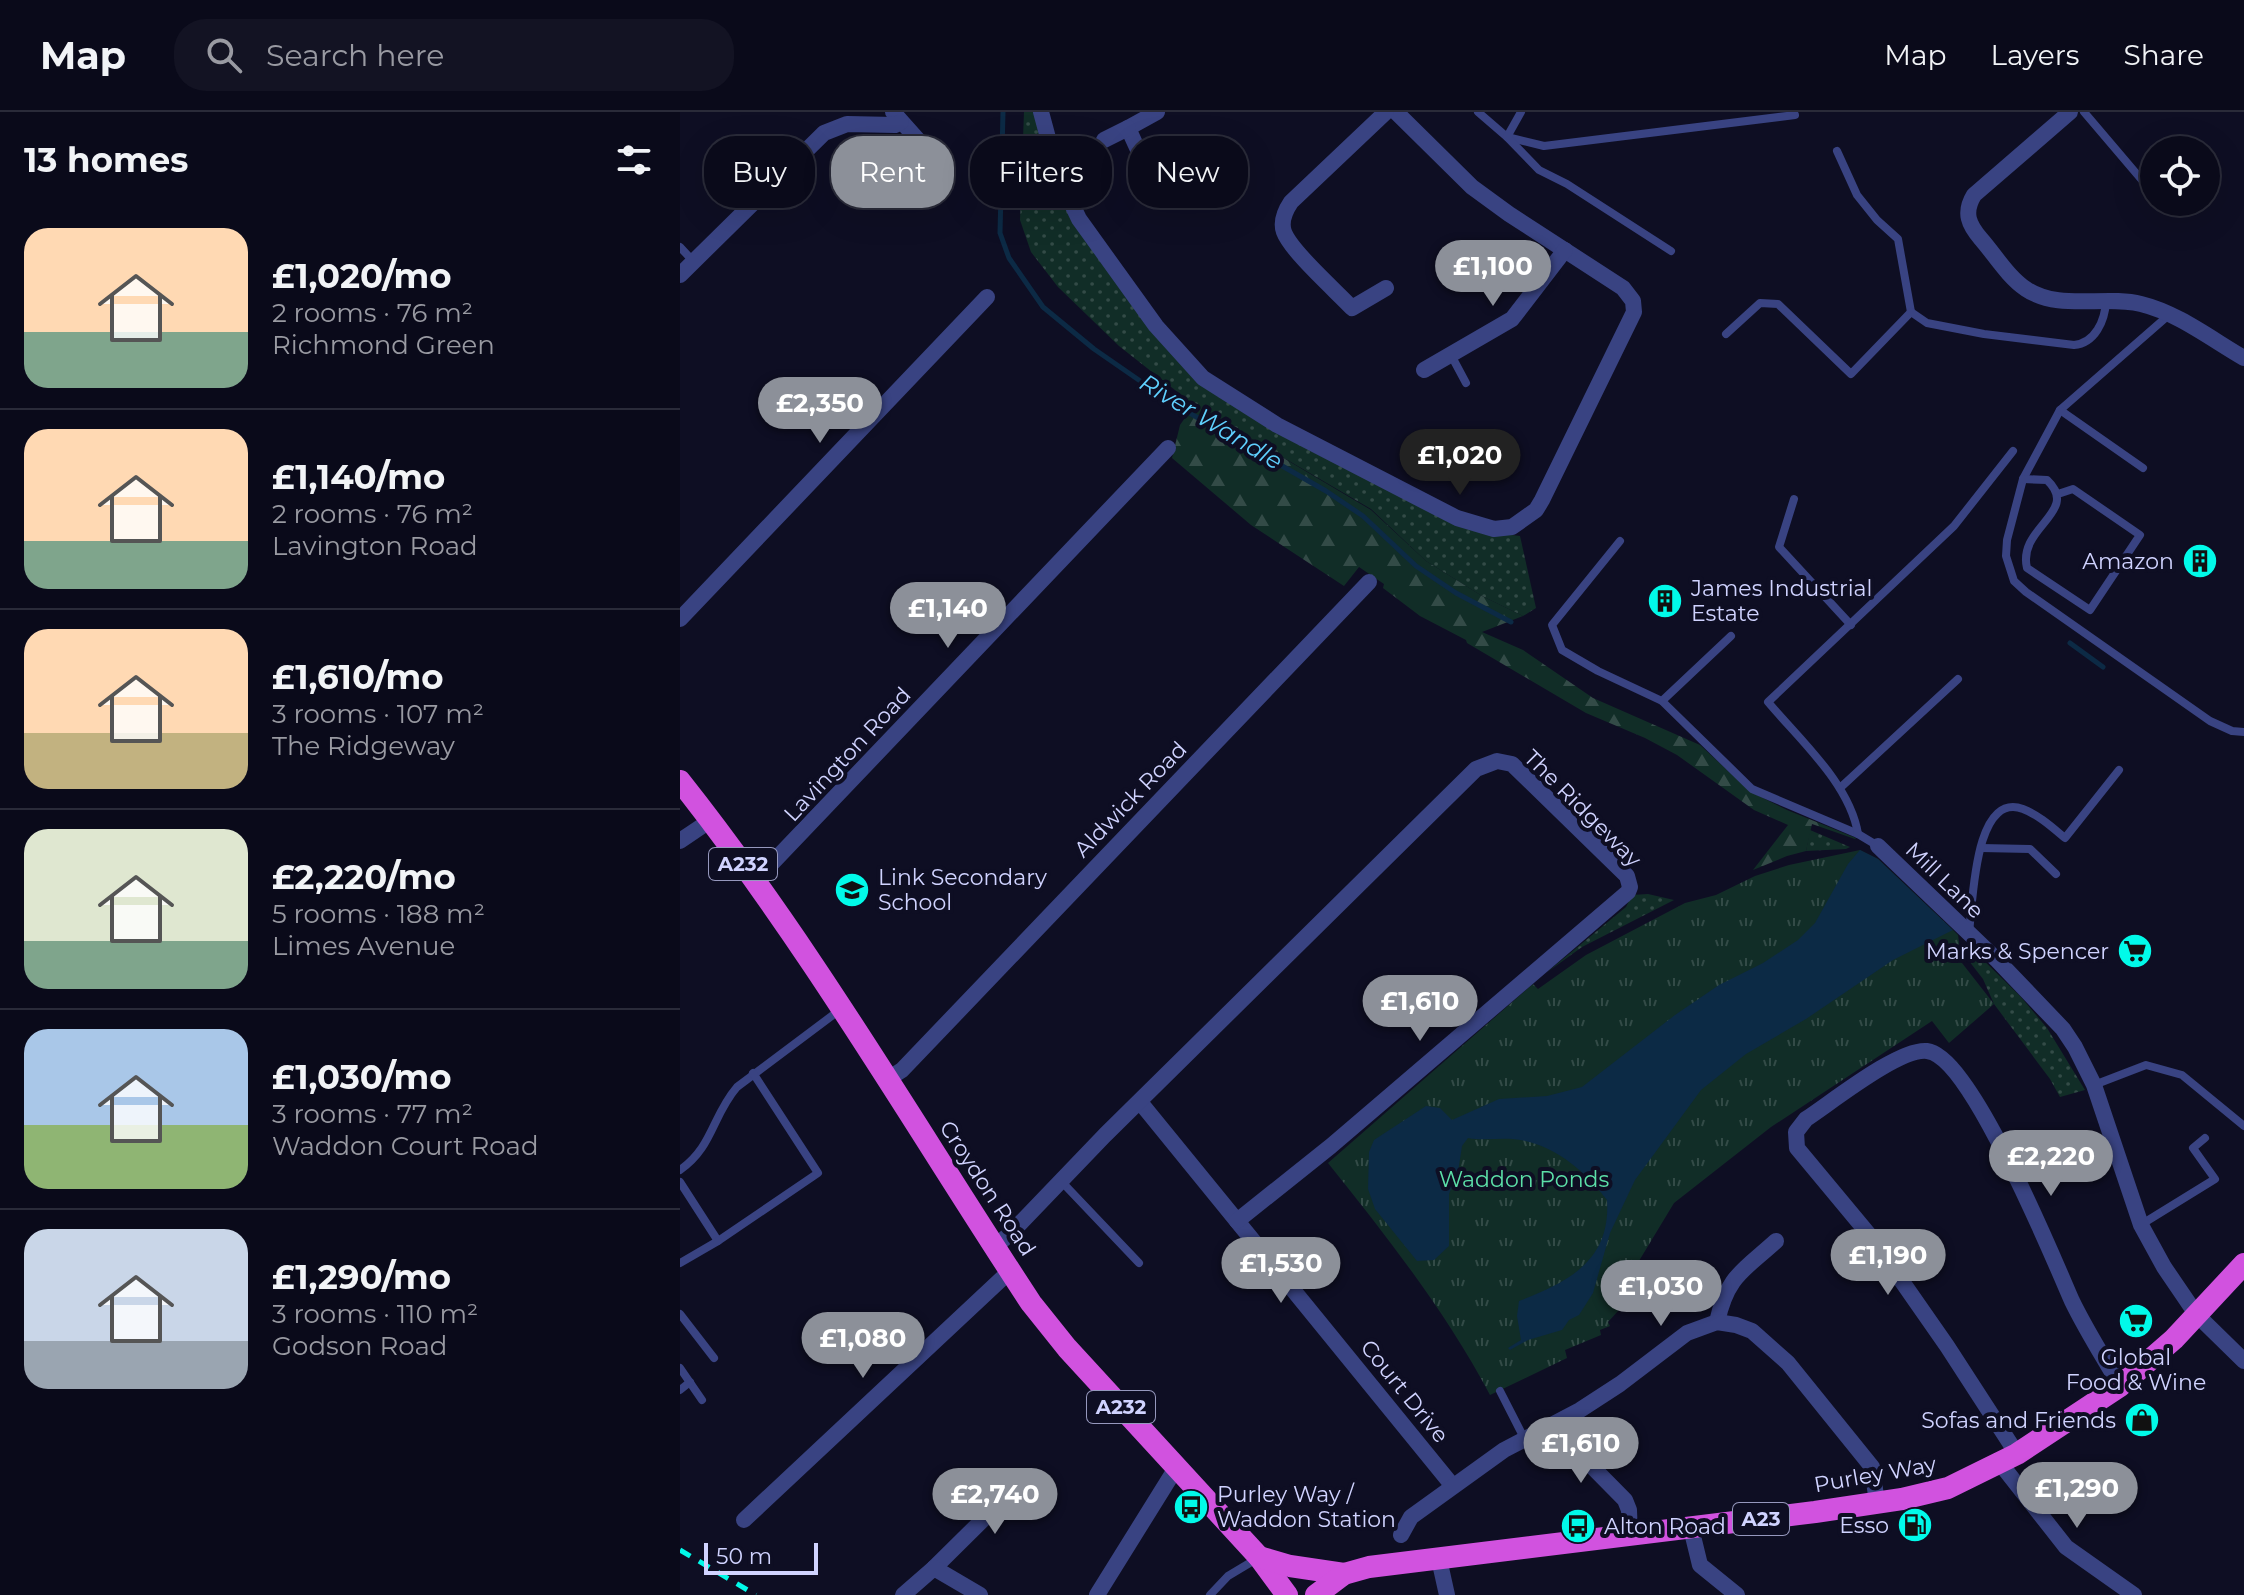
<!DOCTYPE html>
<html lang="en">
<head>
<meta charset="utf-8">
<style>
  :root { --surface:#0a0a1a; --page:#131323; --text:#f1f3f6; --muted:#999aa2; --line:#2a2b39; --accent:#8c9099 }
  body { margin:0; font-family:Montserrat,sans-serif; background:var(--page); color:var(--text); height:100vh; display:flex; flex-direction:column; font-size:30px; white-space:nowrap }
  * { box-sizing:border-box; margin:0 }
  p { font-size:26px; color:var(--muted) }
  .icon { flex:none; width:44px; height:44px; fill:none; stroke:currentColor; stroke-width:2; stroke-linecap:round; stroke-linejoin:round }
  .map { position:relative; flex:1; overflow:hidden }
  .sheet { display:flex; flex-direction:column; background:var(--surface); width:680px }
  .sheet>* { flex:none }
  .banner { position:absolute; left:24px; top:24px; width:760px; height:72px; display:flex; gap:16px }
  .tools { position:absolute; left:1460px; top:24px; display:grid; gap:16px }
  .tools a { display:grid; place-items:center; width:80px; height:80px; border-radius:50%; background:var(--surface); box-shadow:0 8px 32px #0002,0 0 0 2px var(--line); font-size:40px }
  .scale { position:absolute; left:24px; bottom:20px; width:114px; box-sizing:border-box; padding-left:8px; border:4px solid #d0d3ff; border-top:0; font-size:22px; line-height:28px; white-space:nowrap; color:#d0d3ff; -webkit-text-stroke:6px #0e0e23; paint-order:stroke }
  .price { position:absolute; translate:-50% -68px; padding:0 18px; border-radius:28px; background:var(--accent); color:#fff; font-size:26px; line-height:52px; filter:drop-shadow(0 2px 4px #0008) }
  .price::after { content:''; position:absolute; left:50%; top:48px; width:24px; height:18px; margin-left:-12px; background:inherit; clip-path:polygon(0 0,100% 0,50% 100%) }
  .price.selected { background:#222; color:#fff }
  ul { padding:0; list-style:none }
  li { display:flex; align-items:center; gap:24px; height:200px; padding:0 24px }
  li+li { border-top:2px solid var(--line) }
  li span { display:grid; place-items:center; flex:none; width:224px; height:160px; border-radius:24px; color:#555 }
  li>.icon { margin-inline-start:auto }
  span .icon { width:96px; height:96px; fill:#fffc; stroke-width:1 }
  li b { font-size:34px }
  h2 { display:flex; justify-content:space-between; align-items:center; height:96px; padding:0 24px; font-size:34px }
  .tag { padding:0 28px; border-radius:32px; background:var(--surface); box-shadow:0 8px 32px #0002,0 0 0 2px var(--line); font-size:28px; line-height:72px }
  .tag.selected { background:var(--accent); color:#fff }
  header { display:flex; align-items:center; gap:48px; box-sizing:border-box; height:112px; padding:0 40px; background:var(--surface); border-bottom:2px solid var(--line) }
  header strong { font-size:38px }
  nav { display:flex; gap:44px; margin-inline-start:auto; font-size:28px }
  .search { width:560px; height:72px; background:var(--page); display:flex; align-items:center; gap:20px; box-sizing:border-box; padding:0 28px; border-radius:32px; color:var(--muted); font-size:30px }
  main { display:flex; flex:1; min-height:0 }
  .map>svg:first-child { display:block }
</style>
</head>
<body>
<header>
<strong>Map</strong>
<div class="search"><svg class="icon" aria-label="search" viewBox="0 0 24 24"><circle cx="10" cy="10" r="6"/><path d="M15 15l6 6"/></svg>Search here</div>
<nav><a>Map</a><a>Layers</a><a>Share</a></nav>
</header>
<main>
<section class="sheet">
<h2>13 homes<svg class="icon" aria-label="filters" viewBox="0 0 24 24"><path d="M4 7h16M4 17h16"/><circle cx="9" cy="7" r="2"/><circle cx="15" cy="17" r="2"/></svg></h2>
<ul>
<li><span style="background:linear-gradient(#ffd9b3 65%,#7fa58c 0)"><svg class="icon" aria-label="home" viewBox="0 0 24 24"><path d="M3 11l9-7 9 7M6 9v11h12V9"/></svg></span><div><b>£1,020/mo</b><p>2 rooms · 76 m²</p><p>Richmond Green</p></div></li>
<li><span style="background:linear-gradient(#ffd9b3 70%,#7fa58c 0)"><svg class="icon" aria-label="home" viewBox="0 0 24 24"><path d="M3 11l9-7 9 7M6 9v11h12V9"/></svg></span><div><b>£1,140/mo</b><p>2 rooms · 76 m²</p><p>Lavington Road</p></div></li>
<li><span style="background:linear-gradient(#ffd9b3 65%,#c2b280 0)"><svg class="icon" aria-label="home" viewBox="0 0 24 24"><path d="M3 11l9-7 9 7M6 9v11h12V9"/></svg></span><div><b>£1,610/mo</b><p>3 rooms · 107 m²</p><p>The Ridgeway</p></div></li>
<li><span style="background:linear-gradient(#dfe7d0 70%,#7fa58c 0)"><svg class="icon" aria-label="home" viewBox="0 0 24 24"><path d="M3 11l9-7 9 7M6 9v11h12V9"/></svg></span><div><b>£2,220/mo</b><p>5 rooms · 188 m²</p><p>Limes Avenue</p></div></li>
<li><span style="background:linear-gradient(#a9c7e8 60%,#8fb573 0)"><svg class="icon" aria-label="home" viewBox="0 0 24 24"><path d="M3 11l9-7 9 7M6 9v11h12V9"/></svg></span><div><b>£1,030/mo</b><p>3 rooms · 77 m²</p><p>Waddon Court Road</p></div></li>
<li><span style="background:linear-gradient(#c9d6e8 70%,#9aa5b1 0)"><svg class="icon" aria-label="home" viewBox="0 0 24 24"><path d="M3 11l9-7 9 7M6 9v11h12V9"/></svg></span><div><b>£1,290/mo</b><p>3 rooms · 110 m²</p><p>Godson Road</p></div></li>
</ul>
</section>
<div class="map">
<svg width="1564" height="1483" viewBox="0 0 1564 1483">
  <defs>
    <pattern id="grass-dots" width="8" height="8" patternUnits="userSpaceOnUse" patternTransform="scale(2)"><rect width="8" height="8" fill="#112d27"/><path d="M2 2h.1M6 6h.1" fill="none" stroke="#334b47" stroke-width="1.8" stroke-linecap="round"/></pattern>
    <pattern id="forest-firs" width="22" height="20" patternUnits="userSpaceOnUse" patternTransform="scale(2)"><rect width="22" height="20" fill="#112d27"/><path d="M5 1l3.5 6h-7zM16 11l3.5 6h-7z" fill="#334b47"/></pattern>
    <pattern id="park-tufts" width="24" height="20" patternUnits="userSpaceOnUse" patternTransform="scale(2)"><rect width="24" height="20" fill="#112d27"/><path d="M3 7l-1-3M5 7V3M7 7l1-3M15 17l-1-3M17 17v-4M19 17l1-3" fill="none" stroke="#334b47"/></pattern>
  </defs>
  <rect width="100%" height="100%" fill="#0e0e23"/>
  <!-- grass -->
  <g fill="url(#grass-dots)">
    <path d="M344 0H355L368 52 525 271 800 419 840 424 856 496 843 504 802 484 746 449 691 397 514 293 439 234 378 175 351 140 340 108Z"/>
    <path d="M1130 718 1170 735 1166 737 1126 739Z"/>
    <path d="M968 782 994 788 902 835 866 861 946 795 952 783Z"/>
    <path d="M1289 834 1340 884 1367 916 1405 978 1380 985 1370 967 1314 892 1303 867 1289 849Z"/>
  </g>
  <!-- forest -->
  <path fill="url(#forest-firs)" d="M514 293 691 398 746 449 802 484 843 504 802 520 843 538 913 586 1020 633 1071 680 1107 698 1176 726 1175 727 1132 712 1126 739 1107 744 1073 758 1108 713 1074 698 997 643 965 626 906 601 787 531 786 528 740 504 703 476 704 472 679 455 664 474 571 413 492 346 500 313Z"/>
  <!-- park -->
  <path fill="url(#park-tufts)" d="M1180 738 1198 747 1273 818 1278 823 1282 851 1314 892 1269 931 1252 909 1091 1015 994 1091 942 1177 950 1186 928 1210 930 1214 920 1218 921 1223 885 1238 887 1246 810 1283C765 1198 707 1125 648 1051L853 872 858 877 906 843 1005 791 1036 783 1075 764 1109 753Z"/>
  <!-- water -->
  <path fill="#0c2a45" d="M1180 738 1198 747 1273 818 1213 848 1126 907 1066 942 1021 978 955 1068 930 1121 913 1181 899 1203 889 1208 882 1218 848 1228 830 1238 828 1236 841 1228 837 1204 839 1189C888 1170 931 1149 927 1088 904 1058 872 1030 832 1027 817 1026 803 1029 788 1026L782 1034 778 1060 769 1082V1134L754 1148 737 1149 695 1097 688 1077 689 1040 694 1028 746 994 760 996 772 1008 819 987 867 984 902 975 995 903 1039 873 1083 851 1118 828 1135 811 1168 752Z"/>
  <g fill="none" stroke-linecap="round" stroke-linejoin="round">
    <!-- stream -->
    <g stroke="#0c2a45" stroke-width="5">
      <path d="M323 0 320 121 329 146 363 195 414 237 492 291 646 379 683 404 736 454 776 481 831 510"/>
      <path d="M1390 531 1423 555"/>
    </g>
    <!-- service -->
    <g stroke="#394382" stroke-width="8">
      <path d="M798 0 827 25 864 34 1115 3"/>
      <path d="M841 0 827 25 859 58 887 72 991 139"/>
      <path d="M1404 0 1467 74"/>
      <path d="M1157 39 1177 83 1197 108 1218 127 1231 200"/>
      <path d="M0 135 13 149"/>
      <path d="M1490 202 1380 298 1343 367 1327 428 1326 444 1334 469 1346 480 1530 609 1552 619 1564 620"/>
      <path d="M1046 222 1080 191 1098 192 1171 262 1231 200 1247 211 1304 222 1394 233C1415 231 1425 209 1426 189"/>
      <path d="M771 243 786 271"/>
      <path d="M1380 298 1463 356"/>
      <path d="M1343 367 1367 368C1401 400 1337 415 1347 456L1410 498 1460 423 1393 377 1378 382"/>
      <path d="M1114 387 1099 435 1171 513"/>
      <path d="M940 429 872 513 882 538 918 559 982 589"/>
      <path d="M1051 524 982 589 1072 677 1178 722"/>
      <path d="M1160 676 1278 567"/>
      <path d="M1198 734 1178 722C1170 672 1120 628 1088 590L1274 414 1333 339"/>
      <path d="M1301 736 1350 737 1376 762"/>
      <path d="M1289 820C1293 791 1294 679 1343 697 1359 703 1373 716 1385 726L1439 658"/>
      <path d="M1414 973 1466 953 1502 963 1564 1014"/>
      <path d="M0 1058C33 1035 32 1004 57 975L161 897"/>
      <path d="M381 1069 459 1151"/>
      <path d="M0 1070 38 1129 138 1061 73 961"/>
      <path d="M1462 1112 1535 1067 1513 1036 1525 1026"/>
      <path d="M0 1151 38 1129"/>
      <path d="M0 1202 34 1246"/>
      <path d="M0 1256 22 1288"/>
      <path d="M0 1278 10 1270"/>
      <path d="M820 1279 844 1326"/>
      <path d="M530 1483 548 1464 578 1446"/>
    </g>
    <!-- minor -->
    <g stroke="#394382" stroke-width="16">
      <path d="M213 0 263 56"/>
      <path d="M361 0 378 63 399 107 476 214 523 266 597 313 777 406 814 417 832 415 856 398 862 388 954 200 953 189 943 176 829 102 792 75 716 0"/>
      <path d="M477 0 448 16 459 40 494 78"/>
      <path d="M1390 0 1294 83C1283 101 1289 113 1301 127 1315 143 1328 165 1346 177 1378 199 1425 183 1461 192 1498 201 1531 227 1564 246"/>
      <path d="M424 28 448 16"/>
      <path d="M0 163 144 21 167 12 215 13 221 10"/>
      <path d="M706 176 672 196C656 179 611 139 604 120 600 109 605 99 611 90L706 0"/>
      <path d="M744 258 832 207 885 138"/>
      <path d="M0 507 307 185"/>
      <path d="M0 729 31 708"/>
      <path d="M1198 734 1317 848 1383 917 1395 935 1414 973 1461 1113 1484 1155 1516 1202"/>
      <path d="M75 769 488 336"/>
      <path d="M208 967 222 958 689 470"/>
      <path d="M460 990 772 1373"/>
      <path d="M314 1135 330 1122 425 1023 796 657 817 649 832 652 947 764 950 775 948 780 651 1034 557 1109"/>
      <path d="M1037 1210C1047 1164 1063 1159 1096 1129"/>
      <path d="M871 1313 945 1388 949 1398 950 1424"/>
      <path d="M1337 1342 1267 1234 1191 1125 1117 1036 1116 1020 1126 1007C1152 990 1219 936 1247 939 1291 944 1373 1146 1392 1189 1406 1218 1424 1246 1440 1274"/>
      <path d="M1320 1351 1386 1435 1454 1483"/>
      <path d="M64 1408 330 1159"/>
      <path d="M1011 1416 1020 1453 1057 1483"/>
      <path d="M721 1423 731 1405 824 1338 900 1298 940 1272 1007 1221 1037 1210 1056 1213 1072 1219 1108 1251 1192 1355 1197 1391"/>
      <path d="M759 1447 767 1483"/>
      <path d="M254 1456 347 1364"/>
      <path d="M223 1483 254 1456 300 1483"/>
      <path d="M417 1483 496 1356"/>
    </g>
    <!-- tertiary -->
    <path stroke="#394382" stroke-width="16" d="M1516 1202 1564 1249"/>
    <!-- trunk -->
    <g stroke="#d152df" stroke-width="22">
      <path d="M0 669C130 833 236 1016 351 1191L387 1236 579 1445 607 1483"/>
      <path d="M579 1445 610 1454 664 1462"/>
      <path d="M636 1483 664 1462 689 1455 1135 1400 1222 1387 1268 1376 1337 1342 1440 1274 1494 1227 1564 1152"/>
    </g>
    <!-- rail -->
    <path stroke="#01fae9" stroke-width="5" stroke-dasharray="12 10" stroke-linecap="butt" d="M0 1438 76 1483"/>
  </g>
  <!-- icons -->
  <defs>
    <g id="building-disc" transform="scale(1.8)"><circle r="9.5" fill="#01fae9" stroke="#0e0e23"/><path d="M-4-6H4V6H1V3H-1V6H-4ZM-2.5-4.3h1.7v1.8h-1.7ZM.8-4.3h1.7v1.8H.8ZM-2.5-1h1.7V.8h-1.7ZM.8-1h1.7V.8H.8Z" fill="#111"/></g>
    <g id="school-disc" transform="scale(1.8)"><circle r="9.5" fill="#01fae9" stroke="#0e0e23"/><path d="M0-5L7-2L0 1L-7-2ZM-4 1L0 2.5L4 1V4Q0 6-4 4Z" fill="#111"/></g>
    <g id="supermarket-disc" transform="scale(1.8)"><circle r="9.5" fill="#01fae9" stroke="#0e0e23"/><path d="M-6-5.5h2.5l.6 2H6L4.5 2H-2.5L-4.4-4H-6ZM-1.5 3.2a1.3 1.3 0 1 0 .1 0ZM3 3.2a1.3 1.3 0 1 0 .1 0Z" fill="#111"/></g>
    <g id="shop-disc" transform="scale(1.8)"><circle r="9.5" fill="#01fae9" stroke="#0e0e23"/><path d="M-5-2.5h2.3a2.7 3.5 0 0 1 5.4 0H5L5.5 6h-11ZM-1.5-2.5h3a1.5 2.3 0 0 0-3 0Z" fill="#111"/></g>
    <g id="bus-disc" transform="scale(1.8)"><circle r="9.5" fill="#01fae9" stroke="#0e0e23"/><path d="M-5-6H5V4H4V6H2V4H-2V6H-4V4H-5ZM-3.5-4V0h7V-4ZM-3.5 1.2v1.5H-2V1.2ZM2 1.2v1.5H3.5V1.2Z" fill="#111"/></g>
    <g id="fuel-disc" transform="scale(1.8)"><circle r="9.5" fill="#01fae9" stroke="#0e0e23"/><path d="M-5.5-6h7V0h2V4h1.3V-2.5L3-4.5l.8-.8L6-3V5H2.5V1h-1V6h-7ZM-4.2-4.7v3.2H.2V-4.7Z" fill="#111"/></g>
  </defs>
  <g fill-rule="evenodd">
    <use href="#building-disc" x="1520" y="449"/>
    <use href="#building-disc" x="985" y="489"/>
    <use href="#school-disc" x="172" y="778"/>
    <use href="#supermarket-disc" x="1455" y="839"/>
    <use href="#supermarket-disc" x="1456" y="1209"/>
    <use href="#shop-disc" x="1462" y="1308"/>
    <use href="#bus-disc" x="511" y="1395"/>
    <use href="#fuel-disc" x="1235" y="1413"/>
    <use href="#bus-disc" x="898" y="1414"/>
  </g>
  <g text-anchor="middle" stroke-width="8" stroke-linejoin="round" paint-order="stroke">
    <!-- shield labels -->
    <g fill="#0e0e23" stroke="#9698bd" stroke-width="2">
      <rect x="29" y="736" width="68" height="32" rx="6"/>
      <rect x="407" y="1279" width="68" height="32" rx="6"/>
      <rect x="1053" y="1391" width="56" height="32" rx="6"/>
    </g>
    <g font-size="20" font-weight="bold" fill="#d0d3ff">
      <text x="63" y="759">A232</text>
      <text x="441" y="1302">A232</text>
      <text x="1081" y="1414">A23</text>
    </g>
    <!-- poi labels -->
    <g font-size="22" fill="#d0d3ff" stroke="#0e0e23" text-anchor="end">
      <text x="1494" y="457">Amazon</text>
      <text x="1011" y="484" text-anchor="start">James Industrial<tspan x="1011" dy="25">Estate</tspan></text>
      <text x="198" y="773" text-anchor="start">Link Secondary<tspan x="198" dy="25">School</tspan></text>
      <text x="1429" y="847">Marks &amp; Spencer</text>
      <text x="1456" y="1253" text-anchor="middle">Global<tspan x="1456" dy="25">Food &amp; Wine</tspan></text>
      <text x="1436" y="1316">Sofas and Friends</text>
      <text x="537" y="1390" text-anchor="start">Purley Way /<tspan x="537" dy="25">Waddon Station</tspan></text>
      <text x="1209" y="1421">Esso</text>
      <text x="924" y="1422" text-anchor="start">Alton Road</text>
    </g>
    <!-- street labels -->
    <g font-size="22" fill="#d0d3ff" stroke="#0e0e23">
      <text transform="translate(167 642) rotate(-47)" y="8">Lavington Road</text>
      <text transform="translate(450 687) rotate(-46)" y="8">Aldwick Road</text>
      <text transform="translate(903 696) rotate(45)" y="8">The Ridgeway</text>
      <text transform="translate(1265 768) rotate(44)" y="8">Mill Lane</text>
      <text transform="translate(308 1076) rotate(57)" y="8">Croydon Road</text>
      <text transform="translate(725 1279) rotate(51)" y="8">Court Drive</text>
      <text transform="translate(1195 1362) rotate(-10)" y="8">Purley Way</text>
    </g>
    <!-- park labels -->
    <g font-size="22" fill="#5cdfa8" stroke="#0e0e23">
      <text x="844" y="1075">Waddon Ponds</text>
    </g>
    <!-- water labels -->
    <g font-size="24" font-style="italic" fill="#5fd0fe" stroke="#0e0e23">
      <text transform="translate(531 310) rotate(31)" y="8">River Wandle</text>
    </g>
  </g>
</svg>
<div class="tools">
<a><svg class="icon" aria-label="locate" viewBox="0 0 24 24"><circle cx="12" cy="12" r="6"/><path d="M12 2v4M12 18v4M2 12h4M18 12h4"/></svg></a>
</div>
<div class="scale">50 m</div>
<b class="price" style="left:813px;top:196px">£1,100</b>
<b class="price" style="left:140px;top:333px">£2,350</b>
<b class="price selected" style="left:780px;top:385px">£1,020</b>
<b class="price" style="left:268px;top:538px">£1,140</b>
<b class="price" style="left:740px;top:931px">£1,610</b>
<b class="price" style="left:1371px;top:1086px">£2,220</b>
<b class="price" style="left:1208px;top:1185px">£1,190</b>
<b class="price" style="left:601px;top:1193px">£1,530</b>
<b class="price" style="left:981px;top:1216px">£1,030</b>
<b class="price" style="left:183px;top:1268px">£1,080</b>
<b class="price" style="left:901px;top:1373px">£1,610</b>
<b class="price" style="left:1397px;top:1418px">£1,290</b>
<b class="price" style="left:315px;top:1424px">£2,740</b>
<div class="banner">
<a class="tag">Buy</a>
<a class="tag selected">Rent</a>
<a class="tag">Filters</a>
<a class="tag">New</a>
</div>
</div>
</main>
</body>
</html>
